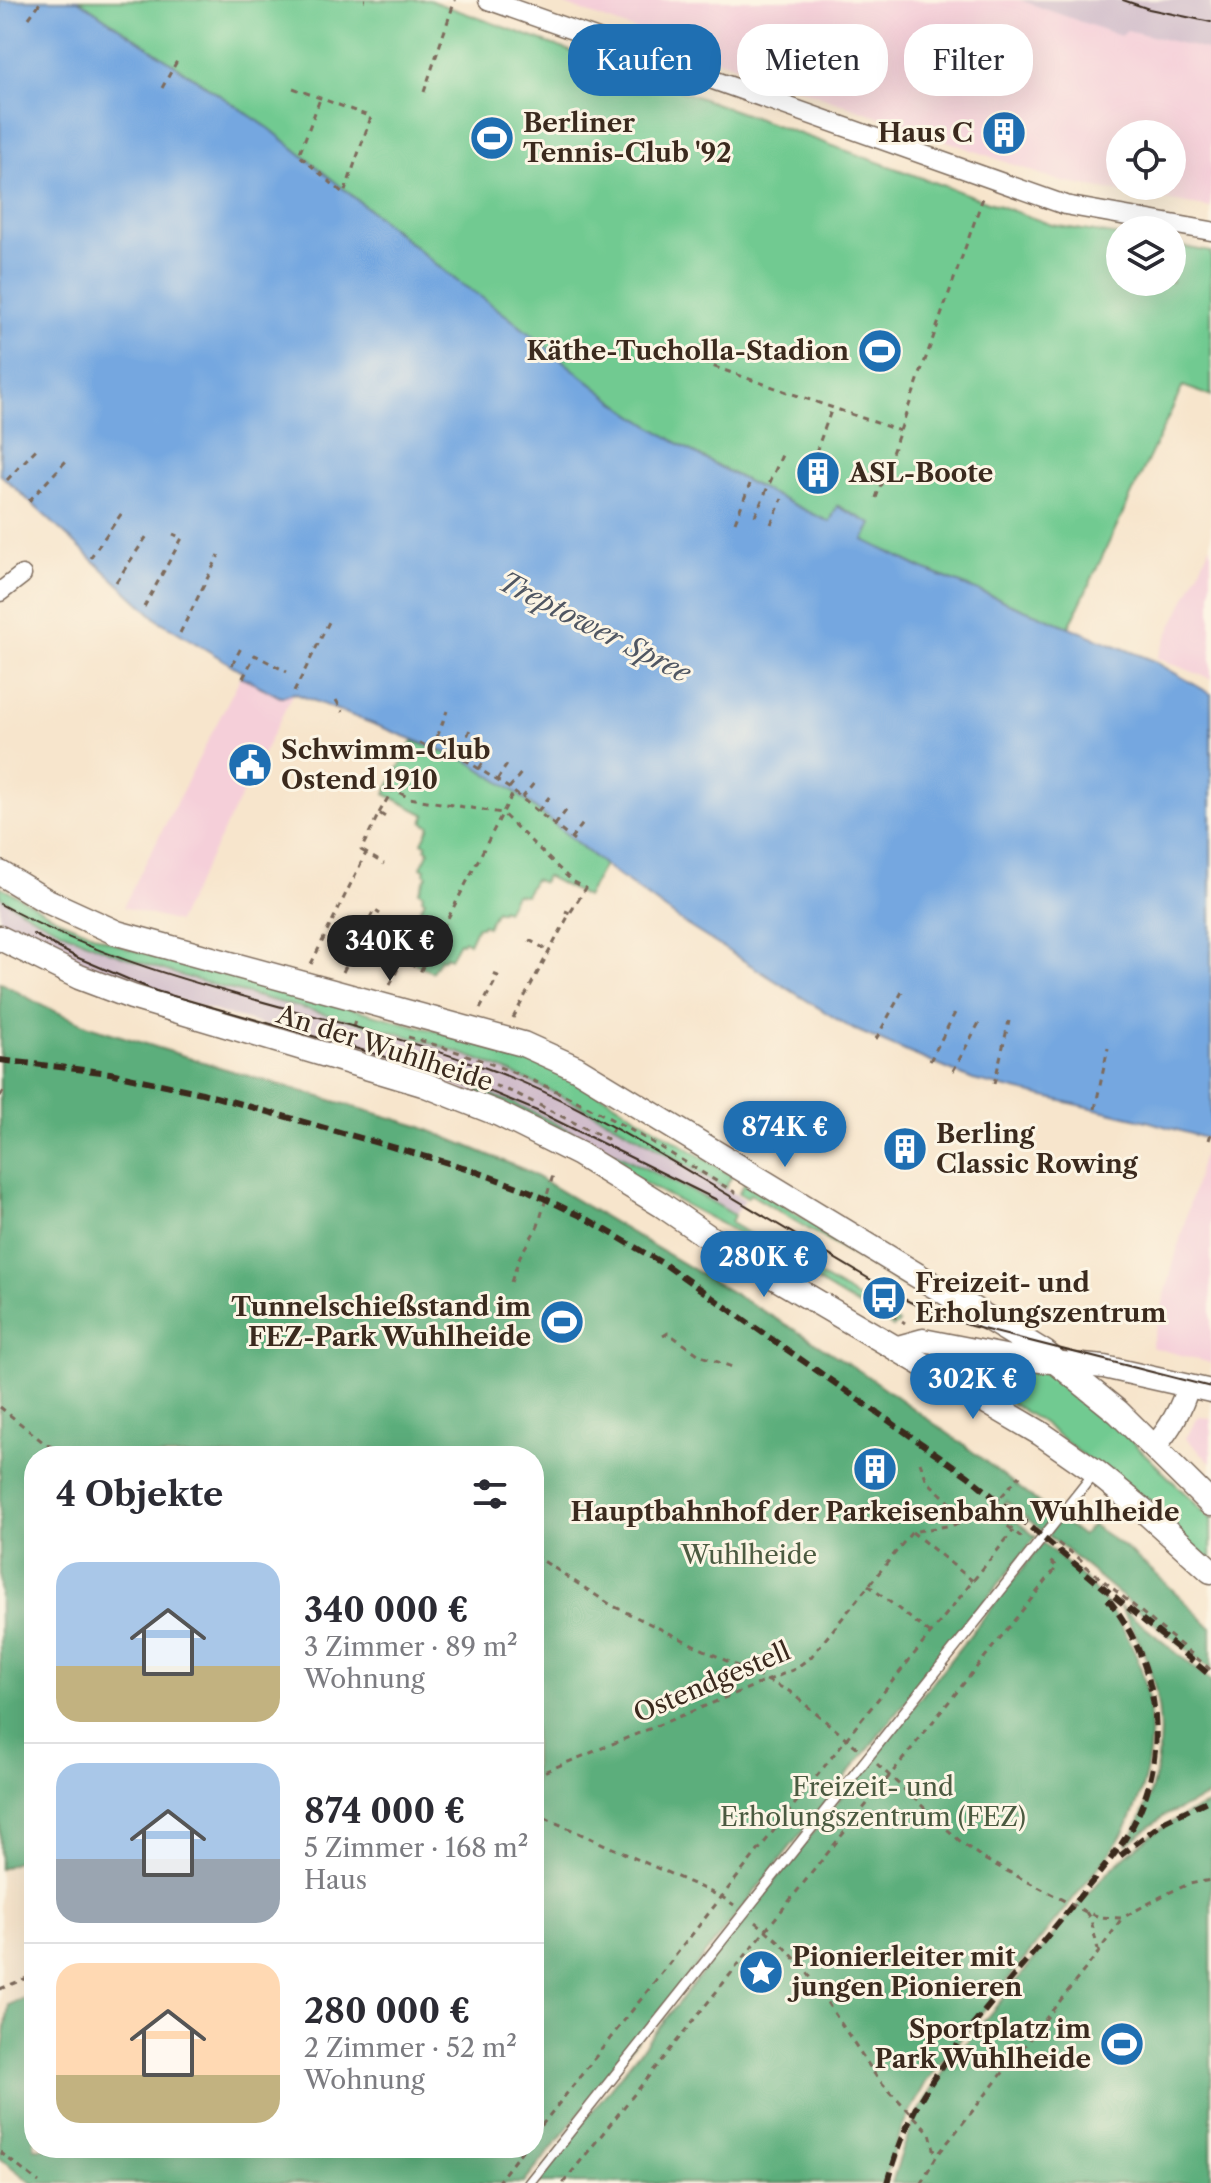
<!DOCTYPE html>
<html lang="de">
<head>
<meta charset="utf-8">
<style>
  :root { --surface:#fff; --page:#f2f2f3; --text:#2b2b33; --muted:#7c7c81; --line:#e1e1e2; --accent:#1f6fb2 }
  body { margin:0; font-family:"Libre Caslon Text",serif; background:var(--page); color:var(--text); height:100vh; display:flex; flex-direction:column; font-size:30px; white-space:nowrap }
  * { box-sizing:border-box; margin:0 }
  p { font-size:26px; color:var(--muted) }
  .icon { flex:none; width:44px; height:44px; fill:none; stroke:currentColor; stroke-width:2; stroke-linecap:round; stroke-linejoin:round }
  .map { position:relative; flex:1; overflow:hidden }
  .side { position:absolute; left:24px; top:1446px; width:520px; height:712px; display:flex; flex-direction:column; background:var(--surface); border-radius:32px; box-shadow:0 8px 32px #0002 }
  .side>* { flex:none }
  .top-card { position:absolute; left:568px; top:24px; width:522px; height:72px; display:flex; gap:16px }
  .controls { position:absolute; left:1106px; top:120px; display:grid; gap:16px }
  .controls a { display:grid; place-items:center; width:80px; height:80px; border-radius:50%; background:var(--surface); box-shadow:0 8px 32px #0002; font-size:40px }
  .price { position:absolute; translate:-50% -68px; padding:0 18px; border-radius:28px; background:var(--accent); color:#fff; font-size:26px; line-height:52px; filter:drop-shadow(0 2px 4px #0008) }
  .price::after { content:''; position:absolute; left:50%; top:48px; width:24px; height:18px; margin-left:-12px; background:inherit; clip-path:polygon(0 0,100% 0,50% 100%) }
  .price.current { background:#222; color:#fff }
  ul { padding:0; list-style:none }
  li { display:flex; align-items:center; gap:24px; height:200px; padding:0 32px }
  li+li { border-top:2px solid var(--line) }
  li span { display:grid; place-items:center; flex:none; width:224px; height:160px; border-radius:24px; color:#555 }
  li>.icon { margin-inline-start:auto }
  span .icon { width:96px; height:96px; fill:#fffc; stroke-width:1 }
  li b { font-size:34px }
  h2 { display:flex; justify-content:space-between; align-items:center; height:96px; padding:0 32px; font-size:34px }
  .tag { padding:0 28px; border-radius:32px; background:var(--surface); box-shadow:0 8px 32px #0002; font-size:28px; line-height:72px }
  .tag.current { background:var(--accent); color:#fff }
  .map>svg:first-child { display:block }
</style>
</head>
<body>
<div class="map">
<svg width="1211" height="2183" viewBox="0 0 1211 2183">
  <rect width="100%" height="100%" fill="#fcf5e5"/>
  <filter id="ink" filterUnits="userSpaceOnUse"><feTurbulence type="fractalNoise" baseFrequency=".0125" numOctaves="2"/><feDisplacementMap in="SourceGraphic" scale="16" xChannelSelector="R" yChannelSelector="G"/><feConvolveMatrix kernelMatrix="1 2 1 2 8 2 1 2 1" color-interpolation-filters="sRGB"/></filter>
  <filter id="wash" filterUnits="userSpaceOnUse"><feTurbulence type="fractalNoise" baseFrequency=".006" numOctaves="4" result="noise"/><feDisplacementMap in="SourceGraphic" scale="32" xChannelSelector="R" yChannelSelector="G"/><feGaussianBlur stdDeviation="1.8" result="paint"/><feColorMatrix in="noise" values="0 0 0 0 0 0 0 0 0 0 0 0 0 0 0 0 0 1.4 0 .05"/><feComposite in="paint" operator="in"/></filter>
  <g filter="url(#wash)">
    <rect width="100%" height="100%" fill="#f7e5cc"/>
    <!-- built -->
    <g fill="#f5cfd9" fill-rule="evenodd">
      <path d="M551 0H1020L1211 51V208L1062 182ZM1120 134H1172V186H1120Z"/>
      <path d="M1211 545V679L1157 658Z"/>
      <path d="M241 676 280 697 294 692 177 922 123 907Z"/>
      <path d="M1207 1139 1211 1140V1363L1151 1347Z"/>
      <path d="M1199 1416 1211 1419V1463L1186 1438Z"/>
    </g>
    <!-- industrial -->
    <g fill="#d1bdcb">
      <path d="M1020 0H1203L1211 2V51L1127 30 1121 36Z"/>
      <path d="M0 897 55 927 118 954 464 1054 539 1084 626 1129 745 1200 734 1215 544 1118 480 1090 477 1095 393 1065V1062L187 1003 99 971 0 920Z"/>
    </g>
    <!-- green -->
    <g fill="#71ca91" stroke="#567a58" stroke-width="2">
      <path d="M78 0H429L1052 225 1120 236V282H1172V245L1211 252V396L1183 386 1069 627 923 569 863 540 871 524 838 506 830 523C763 490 695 457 632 414 572 373 520 321 458 282L270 129Z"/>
      <path d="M413 741 468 761 514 791 604 865 586 897 546 876 542 883 534 879 525 895 515 894 506 911 502 909 500 912 496 910 487 927 483 924 481 927 477 926 469 943 464 940 462 943 459 942 450 958 446 956 443 959 440 958 432 972 414 962 421 948 418 946 419 942 415 940 423 923 417 916 425 900 422 898 423 894 419 891 427 875 424 873 425 869 421 867 429 851 425 848 427 845 422 842 430 826 423 822 426 815 385 794Z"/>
      <path d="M0 886 62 921 126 948 514 1052 570 1075 732 1176 725 1188C641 1138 558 1088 466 1055 312 1000 140 986 0 897Z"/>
      <path d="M479 1090 522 1107 707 1199 734 1215 731 1223 899 1323 893 1327 720 1223 477 1095Z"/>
      <path d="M745 1183 920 1288 918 1291 911 1286 908 1289 750 1194 747 1198 739 1193Z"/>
      <path d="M938 1353 1057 1376 1096 1406 1211 1519V1560L1043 1423 938 1358Z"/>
    </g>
    <!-- forest -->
    <g fill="#5cae7b" stroke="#4c6c4c" stroke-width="2">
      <path d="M0 982 43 1006 89 1026 232 1071 419 1126 525 1170 805 1336 863 1373 960 1442 1082 1536 1092 1525C1136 1552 1174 1591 1211 1627V1670L1049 1536 1053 1518 1042 1531 1006 1501 1000 1508 1036 1537 524 2183H32L0 2158V2069L9 2005 34 1994V2148H534V1456H34V1854L0 1869Z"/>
      <path d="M1043 1543C1068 1564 1093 1585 1112 1612 1165 1686 1162 1781 1110 1853L926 2082 903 2126 883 2183H535Z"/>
      <path d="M1119 1606 1211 1681V1795L1164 1816 1126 1845C1175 1767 1169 1682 1119 1606Z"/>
      <path d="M1211 1804V2183H892C900 2156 910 2128 923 2104 946 2063 979 2028 1008 1992 1064 1923 1124 1833 1211 1804Z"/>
    </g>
    <!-- water -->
    <path fill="#75a7e0" stroke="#58687f" stroke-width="2" d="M0 0H78L270 129 458 282C520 320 572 373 632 414 695 457 762 490 830 522L837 506 872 524 864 540 923 569 1152 660 1211 694V1140L1147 1121 973 1080 851 1028 685 924 604 865 514 791 468 761 294 693 280 697 241 676 243 672 158 620 0 474Z"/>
  </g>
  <g filter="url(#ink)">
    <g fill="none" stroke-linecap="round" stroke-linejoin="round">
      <!-- service casing -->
      <g stroke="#7d6b5b" stroke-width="12">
        <path id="service" d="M529 2183 1095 1472"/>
      </g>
      <!-- minor casing -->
      <g stroke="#7d6b5b" stroke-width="21">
        <g id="minor">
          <path d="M488 0 1065 205 1211 231"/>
          <path d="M0 592 22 575"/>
        </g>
      </g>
      <!-- tertiary casing -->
      <g stroke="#7d6b5b" stroke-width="25">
        <g id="tertiary">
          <path d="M894 1348 923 1340 1020 1359 1104 1367 1211 1391"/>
          <path d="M1154 1447C1171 1428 1181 1410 1188 1386"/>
        </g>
      </g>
      <!-- secondary casing -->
      <g stroke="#7d6b5b" stroke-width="27">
        <g id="secondary">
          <path d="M0 873 45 900 117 933 523 1044 576 1068 1045 1353 1118 1412 1211 1504"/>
          <path d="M0 938 79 977 132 997 423 1084 499 1114 579 1154 662 1205 720 1245 1040 1433 1096 1472 1149 1515 1211 1571"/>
        </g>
      </g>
      <!-- path -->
      <g stroke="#7d6b5b" stroke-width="3" stroke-dasharray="6 6" stroke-linecap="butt">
        <path d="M364 0H365"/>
        <path d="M29 18 42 0"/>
        <path d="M162 88 177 61"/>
        <path d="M293 88 371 117 344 194 299 155 320 99"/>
        <path d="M424 92 455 0"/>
        <path d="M657 347 900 431"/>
        <path d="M816 452 832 408"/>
        <path d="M7 480 39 446"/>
        <path d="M876 498 984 195"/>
        <path d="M29 501 66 461"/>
        <path d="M755 516 782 455"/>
        <path d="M735 522 750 484"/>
        <path d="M771 524 782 499"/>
        <path d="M90 558 124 510"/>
        <path d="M116 582 149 533"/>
        <path d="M144 607 182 538 173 534"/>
        <path d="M180 633 219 555"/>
        <path d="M232 665 242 646"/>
        <path d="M243 678 255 655 287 672"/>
        <path d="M294 692 331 618"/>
        <path d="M336 700 343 712"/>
        <path d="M419 743 467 761 509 788 574 841"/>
        <path d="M433 748 447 711"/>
        <path d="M459 758 470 729"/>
        <path d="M479 769 492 748"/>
        <path d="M497 780 508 763"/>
        <path d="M509 788 522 772"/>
        <path d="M522 798 535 782"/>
        <path d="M538 811 550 796"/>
        <path d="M379 813 393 789 409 798 502 813 572 881 586 888 570 913"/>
        <path d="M555 825 568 808"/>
        <path d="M571 839 585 821"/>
        <path d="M366 853 361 850 379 813 387 818"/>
        <path d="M529 940 549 951"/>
        <path d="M311 964 366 853 384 864"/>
        <path d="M343 972 374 910 380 914"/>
        <path d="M390 985 402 960 421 970 514 791"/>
        <path d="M480 1009 498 976 491 973"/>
        <path d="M513 1018 570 913 565 911"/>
        <path d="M408 1037C452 1049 494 1064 536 1082 606 1112 671 1154 736 1193"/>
        <path d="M349 1039 355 1021"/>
        <path d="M876 1039 903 990"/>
        <path d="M930 1061 957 1009"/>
        <path d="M450 1069 515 1093 607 1139 617 1122"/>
        <path d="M953 1071 980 1021"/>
        <path d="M994 1084 1009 1021"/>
        <path d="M0 1096 4 1091"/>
        <path d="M1095 1109 1108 1048"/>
        <path d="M1209 1140 1211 1134"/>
        <path d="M511 1282 520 1256 538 1226 553 1175"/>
        <path d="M887 1307 885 1310 905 1323"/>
        <path d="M663 1336 668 1333 701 1356 735 1368"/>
        <path d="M0 1407 43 1442 67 1456"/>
        <path d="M920 1462 927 1481 971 1522"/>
        <path d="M989 1511 1025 1540"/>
        <path d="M912 1532 973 1581"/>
        <path d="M1058 1543C1067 1551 1080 1556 1086 1566L1211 1670"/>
        <path d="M534 1555 611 1605 789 1691 859 1749"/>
        <path d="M868 1585 931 1634"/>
        <path d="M877 1764 961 1842 984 1859 1086 1912 1100 1917 1122 1918 1166 1894 1189 1884 1211 1880"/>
        <path d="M534 1776 793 1670 811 1657 912 1532 981 1520 1020 1475"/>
        <path d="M534 1813 722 1897 734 1905"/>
        <path d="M1086 1912 1091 1920 1098 1950"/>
        <path d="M756 1922 781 1943 807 1972 878 2079 930 2133 936 2157"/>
        <path d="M0 1989 34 1975"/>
        <path d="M534 2135 846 1739 1013 1531"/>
        <path d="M0 2152 39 2183"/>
        <path d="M497 2183 524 2148"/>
        <path d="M563 2183 1057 1567 1046 1558"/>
        <path d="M921 2183 936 2157 1098 1953 1122 1918"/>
      </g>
      <!-- service -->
      <use href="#service" stroke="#fff" stroke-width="9"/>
      <!-- minor -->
      <use href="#minor" stroke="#fff" stroke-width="18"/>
      <!-- tertiary -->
      <use href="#tertiary" stroke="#fff" stroke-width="22"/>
      <!-- secondary -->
      <use href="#secondary" stroke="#fff" stroke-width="24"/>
      <!-- tram -->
      <g stroke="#3b2a1e" stroke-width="2">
        <path d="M1123 0 1149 9 1211 22"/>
        <path d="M0 904C151 988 325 1009 486 1068 562 1095 631 1137 700 1178 766 1218 832 1257 898 1296L930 1312 971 1326 1211 1387"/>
        <path d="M33 934 76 957 156 991 393 1059 477 1086 537 1111 717 1200"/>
      </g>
      <!-- rail -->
      <g stroke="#3b2a1e" stroke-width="6" stroke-dasharray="12 6" stroke-linecap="butt">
        <path d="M0 1060 110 1073 202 1093 466 1168 529 1191 589 1220 667 1266 968 1476 1211 1676"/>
        <path d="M1120 1856 1165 1821 1211 1799"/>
        <path d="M888 2183C897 2150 909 2116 928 2087 970 2023 1024 1966 1072 1906 1095 1877 1121 1851 1137 1817 1171 1746 1157 1660 1108 1599"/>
      </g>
    </g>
  </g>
  <!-- icons -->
  <defs>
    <g id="building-disc" transform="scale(2.3)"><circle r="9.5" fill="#1f6fb2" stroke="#fcf5e5"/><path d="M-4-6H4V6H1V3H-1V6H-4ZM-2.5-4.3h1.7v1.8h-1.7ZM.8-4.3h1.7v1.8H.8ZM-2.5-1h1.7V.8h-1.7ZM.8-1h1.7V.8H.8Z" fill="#fff"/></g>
    <g id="stadium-disc" transform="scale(2.3)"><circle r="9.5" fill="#1f6fb2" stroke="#fcf5e5"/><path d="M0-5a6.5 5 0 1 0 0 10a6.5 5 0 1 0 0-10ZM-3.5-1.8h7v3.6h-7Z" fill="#fff"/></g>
    <g id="civic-disc" transform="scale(2.3)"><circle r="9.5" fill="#1f6fb2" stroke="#fcf5e5"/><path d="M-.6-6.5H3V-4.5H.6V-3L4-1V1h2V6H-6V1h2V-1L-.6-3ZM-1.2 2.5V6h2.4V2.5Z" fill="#fff"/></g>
    <g id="bus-disc" transform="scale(2.3)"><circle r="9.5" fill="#1f6fb2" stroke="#fcf5e5"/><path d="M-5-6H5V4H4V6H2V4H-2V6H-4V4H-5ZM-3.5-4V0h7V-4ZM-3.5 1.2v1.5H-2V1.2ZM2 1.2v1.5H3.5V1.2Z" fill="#fff"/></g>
    <g id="sight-disc" transform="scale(2.3)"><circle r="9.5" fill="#1f6fb2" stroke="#fcf5e5"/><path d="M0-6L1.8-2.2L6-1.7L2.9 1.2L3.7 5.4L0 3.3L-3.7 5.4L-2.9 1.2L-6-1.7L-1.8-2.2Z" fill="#fff"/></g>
  </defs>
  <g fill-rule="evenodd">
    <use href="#building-disc" x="1004" y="133"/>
    <use href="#stadium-disc" x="492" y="138"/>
    <use href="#stadium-disc" x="880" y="351"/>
    <use href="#building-disc" x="818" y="473"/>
    <use href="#civic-disc" x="250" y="765"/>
    <use href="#building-disc" x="905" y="1149"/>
    <use href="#bus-disc" x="884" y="1298"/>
    <use href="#stadium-disc" x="562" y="1322"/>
    <use href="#building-disc" x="875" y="1469"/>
    <use href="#sight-disc" x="761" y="1972"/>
    <use href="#stadium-disc" x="1122" y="2044"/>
  </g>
  <g text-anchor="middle" stroke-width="6" stroke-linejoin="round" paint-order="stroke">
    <!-- poi labels -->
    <g font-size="26" font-weight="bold" fill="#3b2a1e" stroke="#fcf5e5" text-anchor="start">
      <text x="523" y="132">Berliner<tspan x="523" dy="30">Tennis-Club '92</tspan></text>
      <text x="973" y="142" text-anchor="end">Haus C</text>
      <text x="849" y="360" text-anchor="end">Käthe-Tucholla-Stadion</text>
      <text x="849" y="482">ASL-Boote</text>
      <text x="281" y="759">Schwimm-Club<tspan x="281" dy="30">Ostend 1910</tspan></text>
      <text x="936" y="1143">Berling<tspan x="936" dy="30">Classic Rowing</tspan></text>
      <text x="915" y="1292">Freizeit- und<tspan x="915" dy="30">Erholungszentrum</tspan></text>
      <text x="531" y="1316" text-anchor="end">Tunnelschießstand im<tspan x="531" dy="30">FEZ-Park Wuhlheide</tspan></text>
      <text x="875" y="1521" text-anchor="middle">Hauptbahnhof der Parkeisenbahn Wuhlheide</text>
      <text x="792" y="1966">Pionierleiter mit<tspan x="792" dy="30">jungen Pionieren</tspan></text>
      <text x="1091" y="2038" text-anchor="end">Sportplatz im<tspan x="1091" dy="30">Park Wuhlheide</tspan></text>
    </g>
    <!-- street labels -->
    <g font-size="26" fill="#3b2a1e" stroke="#fcf5e5">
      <text transform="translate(385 1048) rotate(18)" y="9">An der Wuhlheide</text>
      <text transform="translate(712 1682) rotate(-23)" y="9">Ostendgestell</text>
    </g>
    <!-- park labels -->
    <g font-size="26" fill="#4b5a40" stroke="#fcf5e5">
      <text x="749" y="1564">Wuhlheide</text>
      <text x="873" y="1796">Freizeit- und<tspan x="873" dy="30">Erholungszentrum (FEZ)</tspan></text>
    </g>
    <!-- water labels -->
    <g font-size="28" font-style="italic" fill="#4f5662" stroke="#fcf5e5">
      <text transform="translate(595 627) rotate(27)" y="10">Treptower Spree</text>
    </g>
  </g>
</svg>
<div class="controls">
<a><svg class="icon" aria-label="locate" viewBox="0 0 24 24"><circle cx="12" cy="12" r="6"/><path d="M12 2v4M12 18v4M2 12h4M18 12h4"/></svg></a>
<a><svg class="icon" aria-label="layers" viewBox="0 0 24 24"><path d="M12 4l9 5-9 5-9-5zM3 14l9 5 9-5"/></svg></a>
</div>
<b class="price current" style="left:390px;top:983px">340K €</b>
<b class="price" style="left:785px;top:1169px">874K €</b>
<b class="price" style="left:764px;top:1299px">280K €</b>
<b class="price" style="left:973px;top:1421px">302K €</b>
<div class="top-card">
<a class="tag current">Kaufen</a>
<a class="tag">Mieten</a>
<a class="tag">Filter</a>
</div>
<section class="side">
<h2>4 Objekte<svg class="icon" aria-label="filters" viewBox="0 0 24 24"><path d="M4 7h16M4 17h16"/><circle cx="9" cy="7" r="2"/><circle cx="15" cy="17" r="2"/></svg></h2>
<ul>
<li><span style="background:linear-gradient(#a9c7e8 65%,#c2b280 0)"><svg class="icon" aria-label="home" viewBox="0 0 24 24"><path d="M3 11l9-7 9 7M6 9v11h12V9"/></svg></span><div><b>340 000 €</b><p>3 Zimmer · 89 m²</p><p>Wohnung</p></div></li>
<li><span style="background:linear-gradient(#a9c7e8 60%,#9aa5b1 0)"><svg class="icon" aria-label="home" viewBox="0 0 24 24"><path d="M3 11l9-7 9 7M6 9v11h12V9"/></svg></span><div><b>874 000 €</b><p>5 Zimmer · 168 m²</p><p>Haus</p></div></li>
<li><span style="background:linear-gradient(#ffd9b3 70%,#c2b280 0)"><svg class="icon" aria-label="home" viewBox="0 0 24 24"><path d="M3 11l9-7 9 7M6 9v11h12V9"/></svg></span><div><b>280 000 €</b><p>2 Zimmer · 52 m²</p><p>Wohnung</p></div></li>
</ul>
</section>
</div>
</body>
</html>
